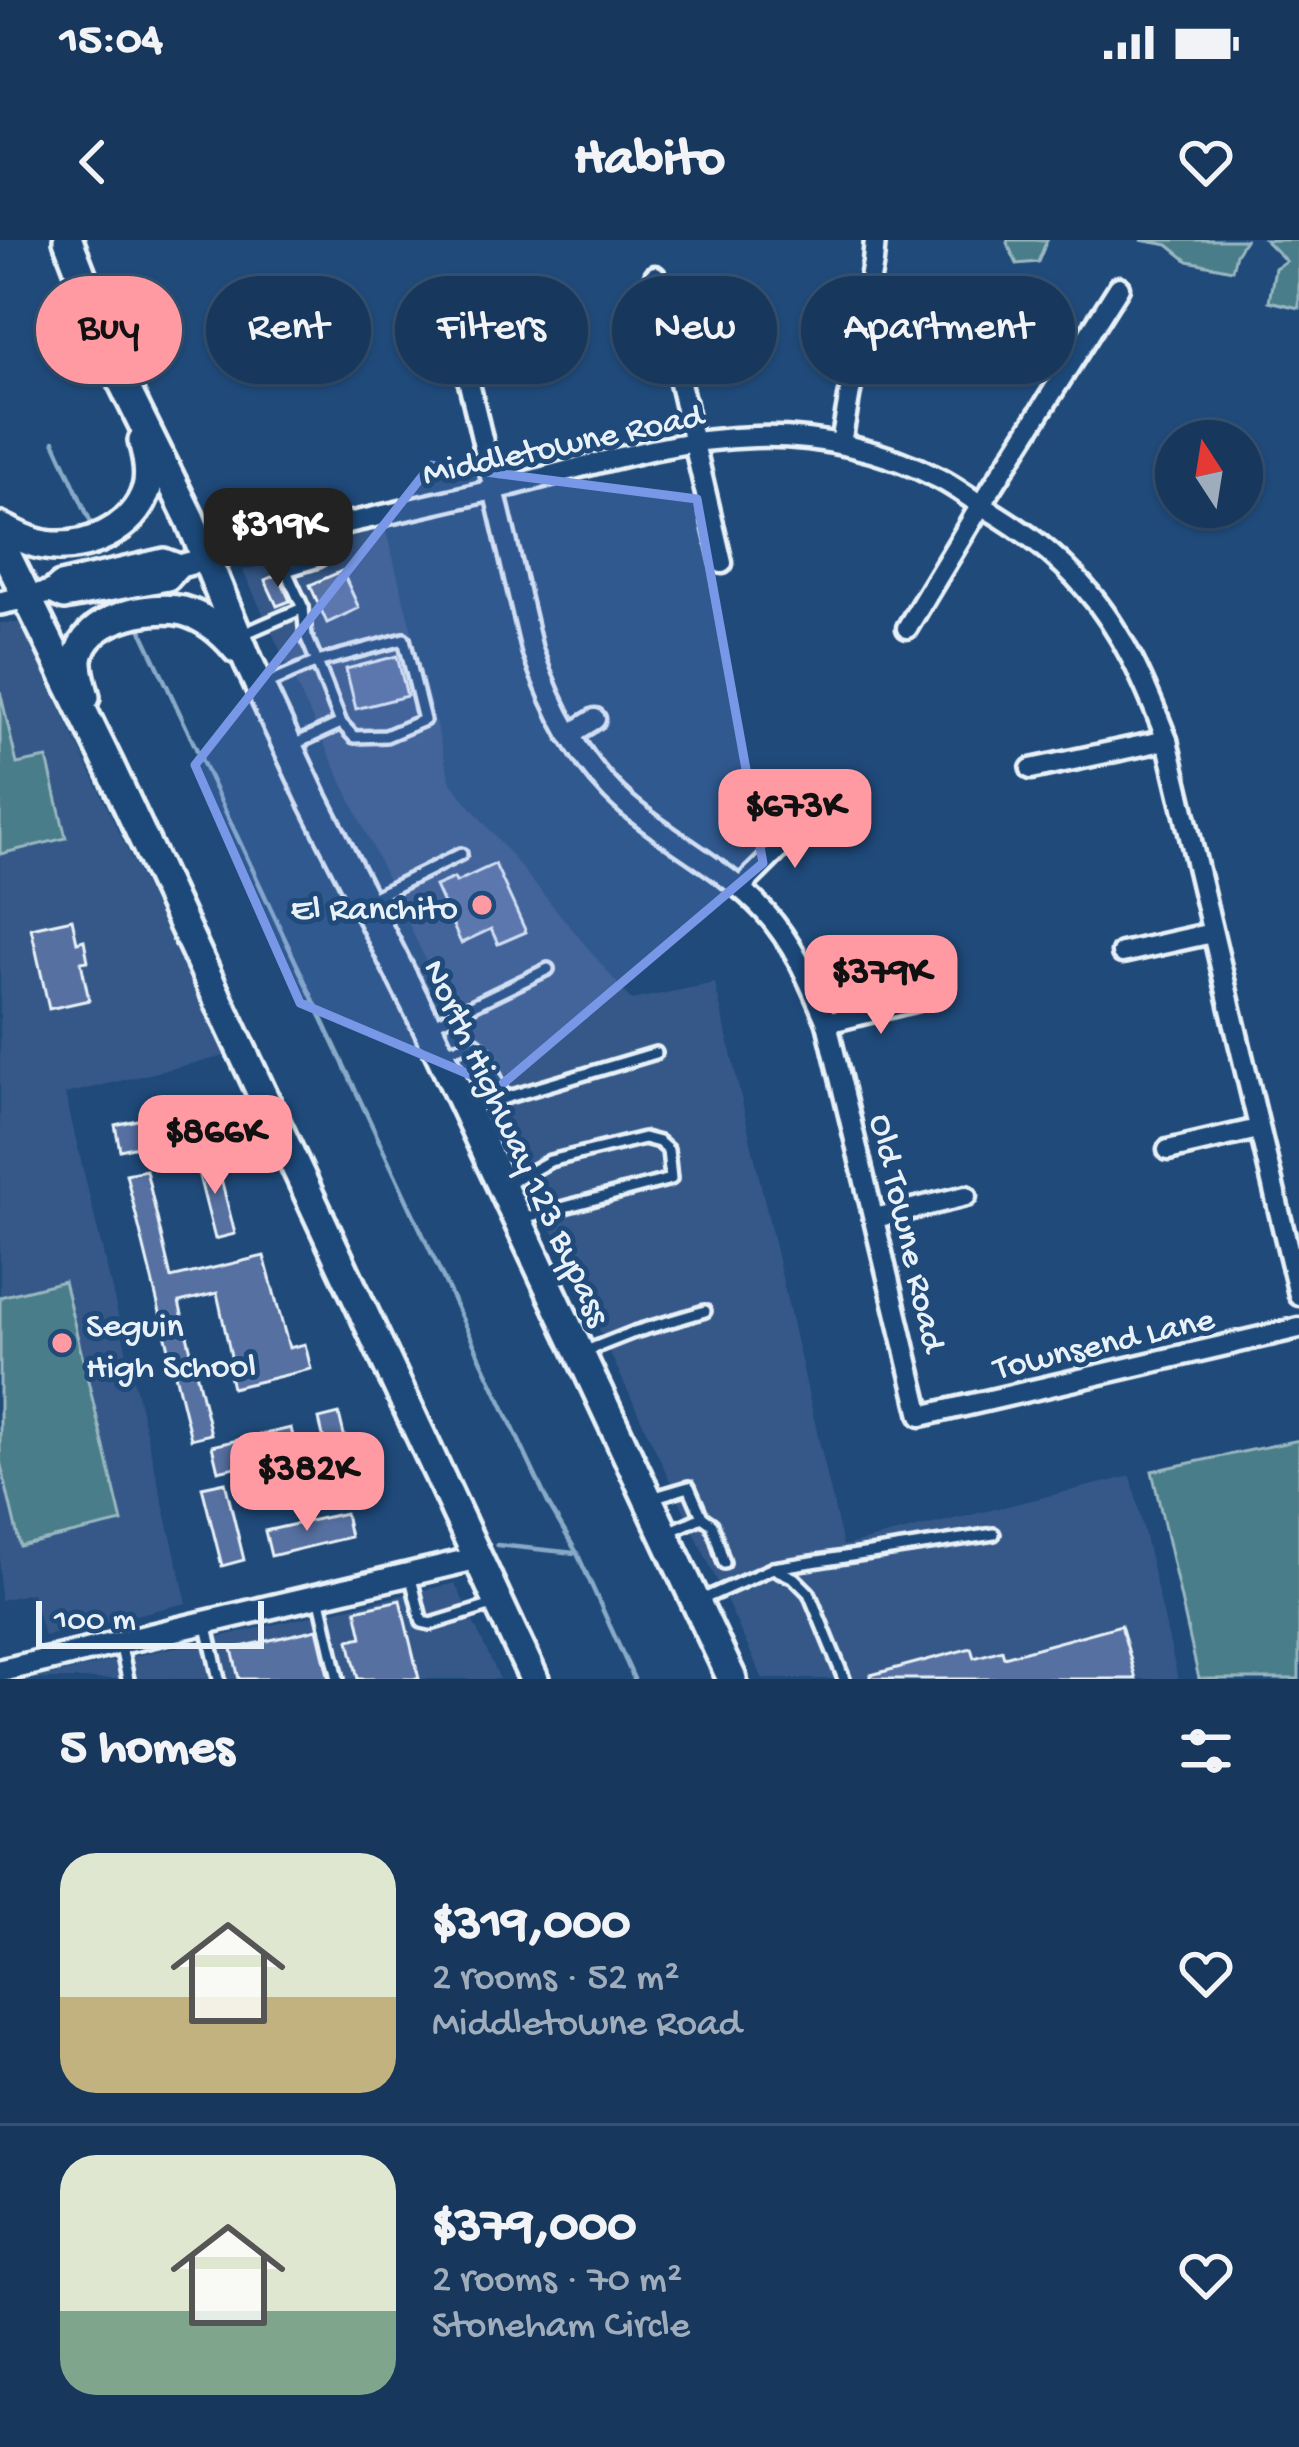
<!DOCTYPE html>
<html lang="en">
<head>
<meta charset="utf-8">
<style>
  :root { --surface:#17385c; --page:#244365; --text:#f1f3f6; --muted:#9eacbb; --line:#365272; --accent:#ff9aa2 }
  body { margin:0; font-family:"Gochi Hand",sans-serif; background:var(--page); color:var(--text); height:100vh; display:flex; flex-direction:column; font-size:45px; white-space:nowrap }
  * { box-sizing:border-box; margin:0 }
  p { font-size:39px; color:var(--muted) }
  .icon { flex:none; width:66px; height:66px; fill:none; stroke:currentColor; stroke-width:2; stroke-linecap:round; stroke-linejoin:round }
  .map { position:relative; height:1439px; overflow:hidden }
  .details { display:flex; flex-direction:column; background:var(--surface); flex:1 }
  .details>* { flex:none }
  .guide { position:absolute; left:36px; top:36px; width:1227px; height:108px; display:flex; gap:24px }
  .needle { width:78px; rotate:348deg }
  .buttons { position:absolute; left:1155px; top:180px; display:grid; gap:24px }
  .buttons a { display:grid; place-items:center; width:108px; height:108px; border-radius:50%; background:var(--surface); box-shadow:0 3px 9px #0004,0 0 0 3px var(--line); font-size:60px }
  .scale { position:absolute; left:36px; bottom:30px; width:228px; box-sizing:border-box; padding-left:12px; border:6px solid #e8f1f8; border-top:0; font-size:33px; line-height:42px; white-space:nowrap; color:#e8f1f8; -webkit-text-stroke:9px #1f4a7a; paint-order:stroke }
  .price { position:absolute; translate:-50% -102px; padding:0 27px; border-radius:24px; background:var(--accent); color:#111; font-size:39px; line-height:78px; filter:drop-shadow(0 3px 6px #0008) }
  .price::after { content:''; position:absolute; left:50%; top:72px; width:36px; height:27px; margin-left:-18px; background:inherit; clip-path:polygon(0 0,100% 0,50% 100%) }
  .price.selected { background:#222; color:#fff }
  ul { padding:0; list-style:none }
  li { display:flex; align-items:center; gap:36px; height:300px; padding:0 60px }
  li+li { border-top:3px solid var(--line) }
  li span { display:grid; place-items:center; flex:none; width:336px; height:240px; border-radius:36px; color:#555 }
  li>.icon { margin-inline-start:auto }
  span .icon { width:144px; height:144px; fill:#fffc; stroke-width:1 }
  li b { font-size:51px }
  h2 { display:flex; justify-content:space-between; align-items:center; height:144px; padding:0 60px; font-size:51px }
  .tag { padding:0 42px; border-radius:54px; background:var(--surface); box-shadow:0 3px 9px #0004,0 0 0 3px var(--line); font-size:42px; line-height:108px }
  .tag.selected { background:var(--accent); color:#111 }
  .status { display:flex; justify-content:space-between; align-items:center; height:84px; padding:0 60px; background:var(--surface); direction:ltr }
  .status svg { height:33px; fill:currentColor }
  header { display:flex; justify-content:space-between; align-items:center; height:156px; padding:0 60px; background:var(--surface); font-size:54px; font-weight:700 }
  .map>svg:first-child { display:block }
</style>
</head>
<body>
<div class="status"><b>15:04</b><svg viewBox="0 0 49 12"><path d="M0 12V9h3v3zM5 12V6h3v6zM10 12V3h3v9zM15 12V0h3v12zM26 1h20v11H26zM47 4h2v5h-2z"/></svg></div>
<header><svg class="icon" aria-label="back" viewBox="0 0 24 24"><path d="M15 5l-7 7 7 7"/></svg>Habito<svg class="icon" aria-label="heart" viewBox="0 0 24 24"><path d="M12 20l-8-8c-3-5 5-10 8-4 3-6 11-1 8 4z"/></svg></header>
<div class="map">
<svg width="1299" height="1439" viewBox="0 0 1299 1439">
  <rect width="100%" height="100%" fill="#1f4a7a"/>
  <filter id="ink" filterUnits="userSpaceOnUse"><feTurbulence type="fractalNoise" baseFrequency=".00833" numOctaves="2"/><feDisplacementMap in="SourceGraphic" scale="24" xChannelSelector="R" yChannelSelector="G"/><feConvolveMatrix kernelMatrix="1 2 1 2 8 2 1 2 1" color-interpolation-filters="sRGB"/></filter>
  <g filter="url(#ink)">
    <!-- built -->
    <g fill="#345888">
      <path d="M385 287 451 543 631 760 715 743 843 1306 1131 1236 1178 1439H763L243 331Z"/>
      <path d="M0 383H20L225 816 65 854 187 1363 44 1396 32 1353 0 1360Z"/>
      <path d="M455 1343 500 1439H35Z"/>
    </g>
    <!-- green -->
    <g fill="#4a7d89" stroke="#99b7c0" stroke-width="3">
      <path d="M1008 0H1047L1038 22 1017 24 1007 3Z"/>
      <path d="M1140 0H1245L1236 14 1232 30 1188 21 1168 5Z"/>
      <path d="M1265 0H1299V68L1269 61 1275 28 1286 21Z"/>
      <path d="M0 451 17 524 47 518 66 598 0 614Z"/>
      <path d="M64 1041 122 1282 20 1306 0 1221V1057Z"/>
      <path d="M1299 1200V1439H1199L1152 1231Z"/>
    </g>
    <g fill="none" stroke-linecap="round" stroke-linejoin="round">
      <!-- stream -->
      <g stroke="#89aac7" stroke-width="4.5">
        <path d="M54 201 92 285"/>
        <path d="M140 388 549 1265 577 1313 634 1439"/>
        <path d="M497 1305 575 1313"/>
      </g>
    </g>
    <!-- building -->
    <g fill="#5670a1" stroke="#e8f1f8" stroke-width="3">
      <path d="M342 331 359 368 327 383 310 345Z"/>
      <path d="M278 334 290 361 277 366 265 340Z"/>
      <path d="M397 416 407 456 356 469 346 429Z"/>
      <path d="M495 624 526 692 498 704 491 689 461 703 435 646 454 638 456 642Z"/>
      <path d="M72 679 77 702 84 700 88 721 81 722 89 760 49 769 31 688Z"/>
      <path d="M194 867 200 892 120 910 115 885Z"/>
      <path d="M215 915 235 994 215 999 195 920Z"/>
      <path d="M146 930 171 1038 264 1016 289 1108 305 1104 311 1129 232 1148 226 1122 232 1121 217 1053 179 1062 211 1194 191 1199 126 934Z"/>
      <path d="M339 1174 358 1253 338 1258 319 1179Z"/>
      <path d="M291 1188 297 1213 218 1231 212 1206Z"/>
      <path d="M225 1242 244 1320 222 1326 202 1247Z"/>
      <path d="M345 1273 350 1297 271 1316 265 1291Z"/>
      <path d="M400 1360 419 1439H358L349 1400 362 1397 356 1370Z"/>
      <path d="M1121 1385 1136 1439H871V1435L971 1408 974 1418 1002 1410 1004 1417Z"/>
      <path d="M317 1389 329 1439H239L232 1409Z"/>
    </g>
    <g fill="none" stroke-linecap="round" stroke-linejoin="round">
      <!-- service casing -->
      <g stroke="#e8f1f8" stroke-width="18">
        <g id="service">
          <path d="M243 394 303 368"/>
          <path d="M261 446 317 422 306 396 303 368 286 331 319 321 310 290"/>
          <path d="M293 505 341 483 317 422 404 399 424 480 386 496 354 497 341 483"/>
          <path d="M370 659 461 614"/>
          <path d="M432 785 548 729"/>
          <path d="M444 811 476 803 485 812 504 858"/>
          <path d="M471 868 656 813"/>
          <path d="M508 944 550 921 644 898 659 902 668 910 671 939 523 978"/>
          <path d="M586 1111 634 1092 705 1071"/>
          <path d="M655 1257 689 1247 702 1277 671 1291"/>
          <path d="M702 1277 712 1284 724 1323"/>
          <path d="M773 1328 994 1294"/>
          <path d="M410 1334 422 1382 431 1384 496 1364"/>
          <path d="M319 1356 338 1439"/>
          <path d="M701 1360 773 1328 794 1338 809 1353 844 1439"/>
          <path d="M207 1386 219 1439"/>
          <path d="M120 1403 128 1439"/>
        </g>
      </g>
      <!-- minor casing -->
      <g stroke="#e8f1f8" stroke-width="27">
        <g id="minor">
          <path d="M655 36 722 323"/>
          <path d="M455 84 532 410C552 468 580 524 627 565 671 603 725 628 765 672 794 704 810 743 827 783L921 1176 1299 1088"/>
          <path d="M841 203 873 22 875 0"/>
          <path d="M206 318 221 312C313 290 405 271 497 249 582 228 667 199 755 197 818 195 884 210 940 239 956 247 971 259 986 268 1024 291 1056 314 1085 348 1123 391 1146 446 1167 500L1299 1055"/>
          <path d="M907 388 981 265 1119 47"/>
          <path d="M569 495 595 479"/>
          <path d="M1031 529 1167 500"/>
          <path d="M740 648 812 576"/>
          <path d="M1122 713 1212 693"/>
          <path d="M827 783 922 759"/>
          <path d="M1168 910 1258 889"/>
          <path d="M875 978 966 956"/>
        </g>
      </g>
      <!-- tertiary casing -->
      <g stroke="#e8f1f8" stroke-width="30">
        <g id="tertiary">
          <path d="M51 352 64 358 168 339 180 326 191 323"/>
          <path d="M0 363 51 352 60 344 164 320 180 326"/>
          <path d="M0 1431 478 1318"/>
        </g>
      </g>
      <!-- primary casing -->
      <g stroke="#e8f1f8" stroke-width="36">
        <g id="primary">
          <path d="M68 0 122 141 190 279 248 421 311 556 428 788 732 1439"/>
          <path d="M0 287C14 294 29 303 45 305 85 311 134 290 147 248 151 233 147 215 143 201"/>
          <path d="M0 302 110 527 534 1439"/>
          <path d="M85 457C82 445 77 431 78 419 84 378 149 364 183 371 205 377 223 392 237 409"/>
        </g>
      </g>
      <!-- service -->
      <use href="#service" stroke="#1f4a7a" stroke-width="9"/>
      <!-- minor -->
      <use href="#minor" stroke="#1f4a7a" stroke-width="18"/>
      <!-- tertiary -->
      <use href="#tertiary" stroke="#1f4a7a" stroke-width="21"/>
      <!-- primary -->
      <use href="#primary" stroke="#1f4a7a" stroke-width="27"/>
    </g>
  </g>
  <!-- marked area -->
  <path fill="#7897e6" fill-opacity="0.2" stroke="#7897e6" stroke-width="9" stroke-linejoin="round" d="M431 225 697 259 763 623 499 847 300 763 195 525Z"/>
  <!-- markers -->
  <g fill="#ff9aa2" stroke="#1f4a7a" stroke-width="4.5">
    <circle cx="482" cy="665" r="12"/>
    <circle cx="62" cy="1103" r="12"/>
  </g>
  <g text-anchor="middle" stroke-width="10" stroke-linejoin="round" paint-order="stroke">
    <!-- street labels -->
    <g font-size="36" fill="#e8f1f8" stroke="#1f4a7a">
      <text transform="translate(562 201) rotate(-12)" y="13">Middletowne Road</text>
      <text transform="translate(520 901) rotate(65)" y="13">North Highway 123 Bypass</text>
      <text transform="translate(911 992) rotate(77)" y="13">Old Towne Road</text>
      <text transform="translate(1103 1100) rotate(-13)" y="13">Townsend Lane</text>
    </g>
    <!-- poi labels -->
    <g font-size="36" fill="#e8f1f8" stroke="#1f4a7a" text-anchor="end">
      <text x="458" y="678">El Ranchito</text>
      <text x="86" y="1095" text-anchor="start">Seguin<tspan x="86" dy="41">High School</tspan></text>
    </g>
  </g>
</svg>
<div class="buttons">
<a><svg class="needle" viewBox="-14 -14 28 28"><path d="M0-13l5 13h-10z" fill="#e53935"/><path d="M0 13l5-13h-10z" fill="#9eacbb"/></svg></a>
</div>
<div class="scale">100 m</div>
<b class="price selected" style="left:278px;top:350px">$319K</b>
<b class="price" style="left:795px;top:631px">$673K</b>
<b class="price" style="left:881px;top:797px">$379K</b>
<b class="price" style="left:215px;top:957px">$866K</b>
<b class="price" style="left:307px;top:1294px">$382K</b>
<div class="guide">
<a class="tag selected">Buy</a>
<a class="tag">Rent</a>
<a class="tag">Filters</a>
<a class="tag">New</a>
<a class="tag">Apartment</a>
</div>
</div>
<section class="details">
<h2>5 homes<svg class="icon" aria-label="filters" viewBox="0 0 24 24"><path d="M4 7h16M4 17h16"/><circle cx="9" cy="7" r="2"/><circle cx="15" cy="17" r="2"/></svg></h2>
<ul>
<li><span style="background:linear-gradient(#dfe7d0 60%,#c2b280 0)"><svg class="icon" aria-label="home" viewBox="0 0 24 24"><path d="M3 11l9-7 9 7M6 9v11h12V9"/></svg></span><div><b>$319,000</b><p>2 rooms · 52 m²</p><p>Middletowne Road</p></div><svg class="icon" aria-label="heart" viewBox="0 0 24 24"><path d="M12 20l-8-8c-3-5 5-10 8-4 3-6 11-1 8 4z"/></svg></li>
<li><span style="background:linear-gradient(#dfe7d0 65%,#7fa58c 0)"><svg class="icon" aria-label="home" viewBox="0 0 24 24"><path d="M3 11l9-7 9 7M6 9v11h12V9"/></svg></span><div><b>$379,000</b><p>2 rooms · 70 m²</p><p>Stoneham Circle</p></div><svg class="icon" aria-label="heart" viewBox="0 0 24 24"><path d="M12 20l-8-8c-3-5 5-10 8-4 3-6 11-1 8 4z"/></svg></li>
</ul>
</section>
</body>
</html>
